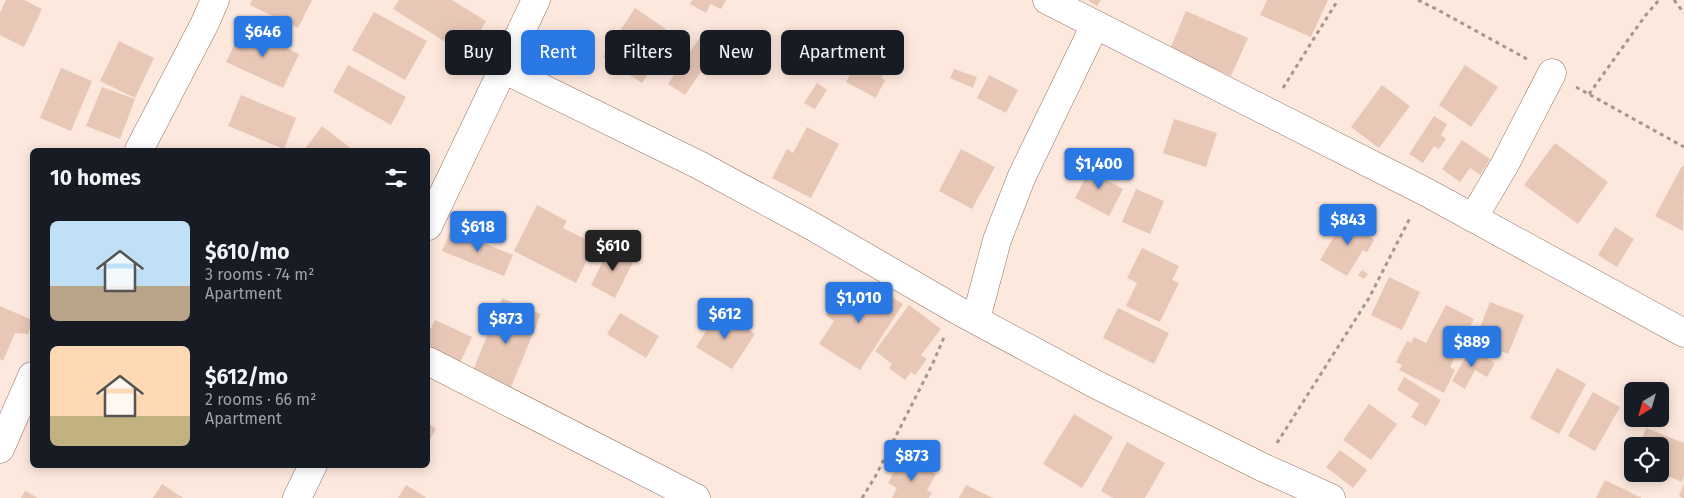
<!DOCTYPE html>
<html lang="en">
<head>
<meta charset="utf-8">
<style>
  :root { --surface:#171b24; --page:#242831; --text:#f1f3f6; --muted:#9ea1a6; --accent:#2a78e3 }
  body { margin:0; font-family:"Fira Sans",sans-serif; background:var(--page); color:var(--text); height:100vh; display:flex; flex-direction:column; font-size:19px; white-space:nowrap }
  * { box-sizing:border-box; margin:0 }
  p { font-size:16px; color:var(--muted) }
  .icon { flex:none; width:28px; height:28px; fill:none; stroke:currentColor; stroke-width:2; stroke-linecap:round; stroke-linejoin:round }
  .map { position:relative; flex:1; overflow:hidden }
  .sheet { position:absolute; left:30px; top:148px; width:400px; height:320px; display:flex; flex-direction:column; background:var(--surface); border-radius:8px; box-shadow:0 2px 12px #0003 }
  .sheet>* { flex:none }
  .banner { position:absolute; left:445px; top:30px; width:475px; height:45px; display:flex; gap:10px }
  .needle { width:32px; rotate:217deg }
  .tools { position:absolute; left:1624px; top:382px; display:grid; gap:10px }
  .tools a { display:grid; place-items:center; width:45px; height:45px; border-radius:8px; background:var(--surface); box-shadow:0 2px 12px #0003; font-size:25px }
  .price { position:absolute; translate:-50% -42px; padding:0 11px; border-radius:5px; background:var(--accent); color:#fff; font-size:16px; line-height:32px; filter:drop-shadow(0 1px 2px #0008) }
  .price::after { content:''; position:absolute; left:50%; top:30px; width:15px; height:11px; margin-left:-8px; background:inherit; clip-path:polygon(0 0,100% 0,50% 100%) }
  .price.current { background:#222; color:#fff }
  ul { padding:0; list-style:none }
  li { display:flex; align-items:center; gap:15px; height:125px; padding:0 20px }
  li span { display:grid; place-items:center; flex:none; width:140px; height:100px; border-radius:8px; color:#555 }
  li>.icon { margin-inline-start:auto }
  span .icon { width:60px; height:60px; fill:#fffc; stroke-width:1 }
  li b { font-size:21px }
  h2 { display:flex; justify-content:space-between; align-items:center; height:60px; padding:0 20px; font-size:21px }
  .tag { padding:0 18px; border-radius:8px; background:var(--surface); box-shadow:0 2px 12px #0003; font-size:18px; line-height:45px }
  .tag.current { background:var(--accent); color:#fff }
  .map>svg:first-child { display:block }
</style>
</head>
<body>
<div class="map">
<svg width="1684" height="498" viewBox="0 0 1684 498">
  <rect width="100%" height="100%" fill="#fde8de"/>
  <!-- building -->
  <g fill="#e8c7b6">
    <path d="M6 0H24L42 9 24 47 0 35V13Z"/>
    <path d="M252 0H312L298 28 250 5Z"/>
    <path d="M399 0H452L486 21 466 55 393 9Z"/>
    <path d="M692 0H726L721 9 710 4 706 13 690 4Z"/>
    <path d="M1088 0H1101L1097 6Z"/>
    <path d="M1267 0H1328L1311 37 1260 15Z"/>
    <path d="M635 8 666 29 649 54 658 60 642 83 603 57Z"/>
    <path d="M1186 11 1248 38 1231 76 1170 49Z"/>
    <path d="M374 12 427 41 405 80 352 50Z"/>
    <path d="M243 27 299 54 283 88 226 62Z"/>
    <path d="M705 30 733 48 716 74 705 66 685 95 668 84Z"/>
    <path d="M119 41 154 58 135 98 100 81Z"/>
    <path d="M862 52 888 65 881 78 885 80 876 98 846 82Z"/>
    <path d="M348 65 406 97 391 125 333 92Z"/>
    <path d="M1465 65 1498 87 1471 127 1439 105Z"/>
    <path d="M61 68 92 81 71 131 40 118Z"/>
    <path d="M954 69 977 77 973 88 950 78Z"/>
    <path d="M989 75 1018 90 1006 113 977 98Z"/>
    <path d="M817 83 827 90 815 109 804 103Z"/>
    <path d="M1382 85 1410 106 1379 148 1351 127Z"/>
    <path d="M102 87 135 99 120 139 86 126Z"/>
    <path d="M241 95 296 118 284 149 228 126Z"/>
    <path d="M1434 116 1447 124 1441 135 1446 139 1439 149 1434 146 1423 163 1409 154Z"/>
    <path d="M1174 119 1217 133 1206 167 1163 153Z"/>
    <path d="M322 126 353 150H304Z"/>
    <path d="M807 127 839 144 811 198 772 178 787 149 793 153Z"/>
    <path d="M1462 140 1490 159 1480 175 1470 168 1460 182 1442 169Z"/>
    <path d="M1555 143 1608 182 1578 224 1524 185Z"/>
    <path d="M961 149 995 167 972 209 939 191Z"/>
    <path d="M1094 162 1112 171 1107 180 1123 189 1109 216 1075 198Z"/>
    <path d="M1682 166 1684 167 1683 231 1655 216Z"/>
    <path d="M1136 189 1164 201 1150 234 1122 222Z"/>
    <path d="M537 205 567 221 563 228 595 244 576 283 514 251Z"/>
    <path d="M1347 215 1373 231 1370 237 1374 240 1367 252 1363 250 1347 276 1320 260Z"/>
    <path d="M1615 227 1634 239 1617 267 1598 255Z"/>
    <path d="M451 230 513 255 504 276 442 251Z"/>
    <path d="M610 247 634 260 615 298 591 285Z"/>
    <path d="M1142 248 1179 266 1172 280 1179 283 1160 322 1126 306 1137 283 1127 278Z"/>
    <path d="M1362 270 1368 274 1364 279 1358 275Z"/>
    <path d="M1389 277 1420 292 1402 330 1371 315Z"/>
    <path d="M856 282 877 295 881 290 903 304 860 370 819 344 834 321 826 315 839 295 845 299Z"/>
    <path d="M502 298 541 314 509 392 471 376Z"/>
    <path d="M1490 302 1524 315 1508 354 1475 340Z"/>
    <path d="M909 305 941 329 921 355 927 359 915 375 911 372 905 380 889 368 892 364 875 351Z"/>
    <path d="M1446 305 1474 319 1450 367 1455 370 1444 393 1399 370 1402 365 1396 362 1407 341 1411 343 1414 337 1426 343Z"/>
    <path d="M0 306 32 320V324L28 334 15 333 3 361 0 359Z"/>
    <path d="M1118 308 1169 333 1154 364 1103 338Z"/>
    <path d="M719 311 755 334 732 369 696 347Z"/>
    <path d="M620 313 659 336 646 358 607 334Z"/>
    <path d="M435 320 472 337 460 363 428 348V334Z"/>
    <path d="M1470 349 1495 363 1487 377 1475 370 1465 389 1452 381Z"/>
    <path d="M1557 368 1586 384 1559 434 1530 418Z"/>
    <path d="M1404 377 1441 400 1426 426 1411 417 1419 404 1397 390Z"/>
    <path d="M1593 392 1620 407 1595 451 1568 436Z"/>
    <path d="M1369 404 1397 424 1371 460 1343 440Z"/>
    <path d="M1074 414 1113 437 1082 488 1043 464Z"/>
    <path d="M428 423 436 429 428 443Z"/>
    <path d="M1646 428 1684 443V476L1682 482 1660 473V446H1639Z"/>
    <path d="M1127 442 1165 463 1145 498H1113L1101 491Z"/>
    <path d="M1340 450 1367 470 1353 488 1326 467Z"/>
    <path d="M908 459 936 474 927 490 932 493 929 498H892L897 488 888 483 896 468 902 472Z"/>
    <path d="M1605 480 1642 498H1596Z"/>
    <path d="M1684 483V498H1683L1679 496Z"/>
    <path d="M162 484 183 498H153Z"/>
    <path d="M406 485 427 498H398Z"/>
    <path d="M966 485 993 498H959Z"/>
    <path d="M25 491 38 498H21Z"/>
  </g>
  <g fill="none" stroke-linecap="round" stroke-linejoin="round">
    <!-- minor casing -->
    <g stroke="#937465" stroke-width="29">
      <g id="minor">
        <path d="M1047 0 1426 192 1684 333"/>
        <path d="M503 69 699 165 812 226 957 310 1095 384 1262 467 1331 498"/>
        <path d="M139 150 205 23 215 0"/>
        <path d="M1473 218 1505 164 1552 73"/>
        <path d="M428 226 536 0"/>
        <path d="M976 319 997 240 1022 176 1095 25"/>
        <path d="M428 361 696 498"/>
        <path d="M0 449 32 376"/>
        <path d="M297 498 313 465"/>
      </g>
    </g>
    <!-- path -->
    <g stroke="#a8968e" stroke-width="3" stroke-dasharray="4 4" stroke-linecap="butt">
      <path d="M1418 0 1438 10 1527 59"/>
      <path d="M1674 0 1684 13"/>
      <path d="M1576 87 1684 147"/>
      <path d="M1283 88 1338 0"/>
      <path d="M1589 94 1645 16 1659 0"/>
      <path d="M1277 443 1369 298 1411 216"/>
      <path d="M862 498 875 477 933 363 945 335"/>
    </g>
    <!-- minor -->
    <use href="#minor" stroke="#fff" stroke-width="28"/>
  </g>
</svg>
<div class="tools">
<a><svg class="needle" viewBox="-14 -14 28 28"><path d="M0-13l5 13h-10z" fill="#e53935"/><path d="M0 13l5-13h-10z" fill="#9ea1a6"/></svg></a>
<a><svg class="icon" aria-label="locate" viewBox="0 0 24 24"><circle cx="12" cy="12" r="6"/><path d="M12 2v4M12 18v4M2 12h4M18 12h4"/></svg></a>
</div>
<b class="price" style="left:263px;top:58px">$646</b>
<b class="price" style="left:1099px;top:190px">$1,400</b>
<b class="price" style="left:1348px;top:246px">$843</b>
<b class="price" style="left:478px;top:253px">$618</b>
<b class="price current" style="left:613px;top:272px">$610</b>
<b class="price" style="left:859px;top:324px">$1,010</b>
<b class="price" style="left:725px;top:340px">$612</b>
<b class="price" style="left:506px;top:345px">$873</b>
<b class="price" style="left:1472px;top:368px">$889</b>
<b class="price" style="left:912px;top:482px">$873</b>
<div class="banner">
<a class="tag">Buy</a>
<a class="tag current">Rent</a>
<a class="tag">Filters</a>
<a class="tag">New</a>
<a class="tag">Apartment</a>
</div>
<section class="sheet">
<h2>10 homes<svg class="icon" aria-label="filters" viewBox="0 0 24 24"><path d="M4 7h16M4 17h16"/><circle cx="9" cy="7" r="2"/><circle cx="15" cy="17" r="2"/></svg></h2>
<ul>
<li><span style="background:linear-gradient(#bfe0f5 65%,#b9a48a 0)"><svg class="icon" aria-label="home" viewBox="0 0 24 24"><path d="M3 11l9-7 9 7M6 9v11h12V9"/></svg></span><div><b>$610/mo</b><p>3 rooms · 74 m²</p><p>Apartment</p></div></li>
<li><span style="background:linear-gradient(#ffd9b3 70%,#c2b280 0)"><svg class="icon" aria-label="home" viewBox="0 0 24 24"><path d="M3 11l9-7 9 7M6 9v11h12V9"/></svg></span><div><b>$612/mo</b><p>2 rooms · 66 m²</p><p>Apartment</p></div></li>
</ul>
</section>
</div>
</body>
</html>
